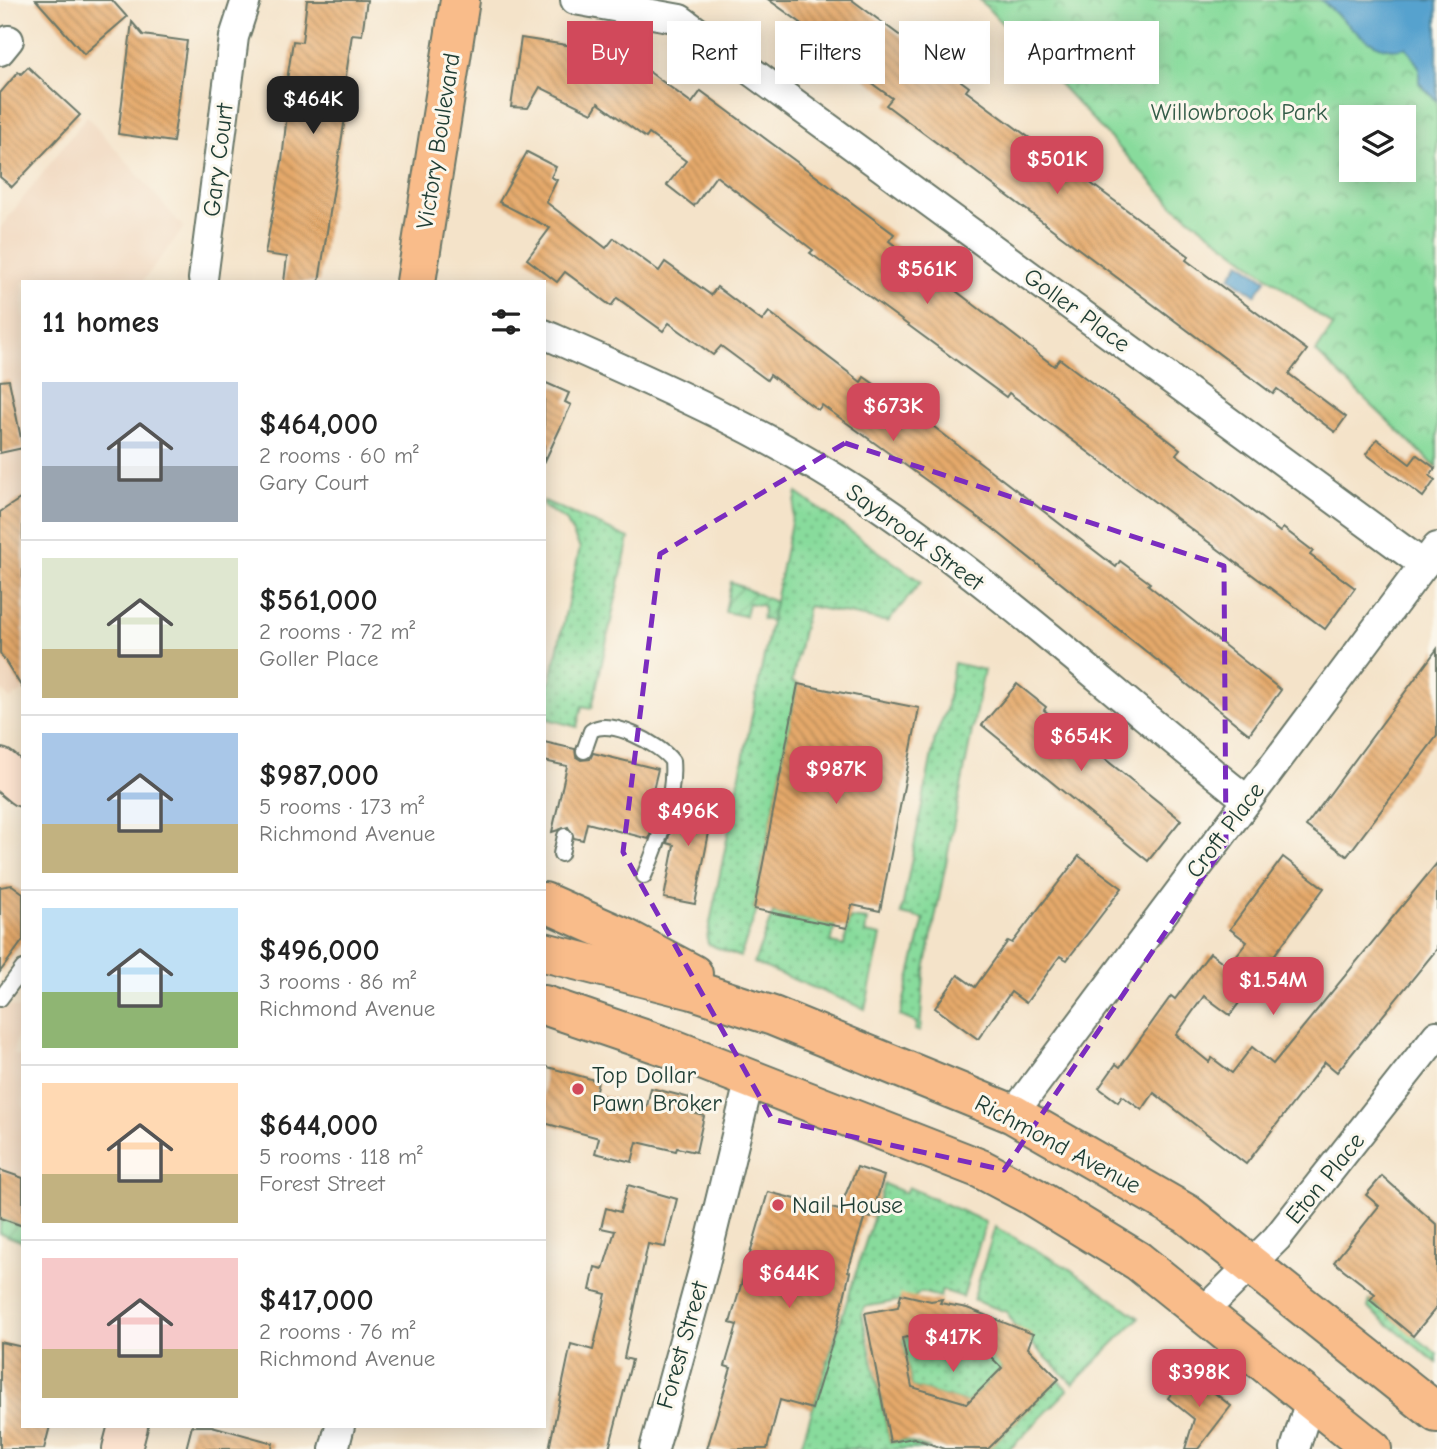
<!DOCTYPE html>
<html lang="en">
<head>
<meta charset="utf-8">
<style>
  :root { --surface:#fff; --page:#f2f2f2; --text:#222; --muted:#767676; --line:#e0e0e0; --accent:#d1495b }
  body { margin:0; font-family:"Comic Neue",sans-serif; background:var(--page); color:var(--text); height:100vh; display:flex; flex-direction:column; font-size:26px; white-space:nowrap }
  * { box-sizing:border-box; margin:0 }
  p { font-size:23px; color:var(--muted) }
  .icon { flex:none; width:38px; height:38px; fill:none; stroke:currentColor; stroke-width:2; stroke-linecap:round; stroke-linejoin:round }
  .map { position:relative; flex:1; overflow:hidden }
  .drawer { position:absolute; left:21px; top:280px; width:525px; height:1148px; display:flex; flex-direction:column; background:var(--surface); border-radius:0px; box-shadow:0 4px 18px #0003 }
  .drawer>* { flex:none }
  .hud { position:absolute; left:567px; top:21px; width:665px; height:63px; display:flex; gap:14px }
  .tools { position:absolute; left:1339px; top:105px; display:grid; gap:14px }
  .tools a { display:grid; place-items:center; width:77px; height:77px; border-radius:0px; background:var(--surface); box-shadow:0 4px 18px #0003; font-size:35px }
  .price { position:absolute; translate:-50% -60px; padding:0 16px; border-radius:14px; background:var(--accent); color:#fff; font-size:23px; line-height:46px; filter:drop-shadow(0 2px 4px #0008) }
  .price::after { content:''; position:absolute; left:50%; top:42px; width:21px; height:16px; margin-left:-10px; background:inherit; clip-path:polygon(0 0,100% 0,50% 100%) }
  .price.selected { background:#222; color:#fff }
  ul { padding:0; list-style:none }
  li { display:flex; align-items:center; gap:21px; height:175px; padding:0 21px }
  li+li { border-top:2px solid var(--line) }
  li span { display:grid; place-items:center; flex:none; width:196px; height:140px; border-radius:0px; color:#555 }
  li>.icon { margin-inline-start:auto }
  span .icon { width:84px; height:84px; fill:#fffc; stroke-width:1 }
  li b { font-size:30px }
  h2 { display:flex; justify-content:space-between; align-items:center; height:84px; padding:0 21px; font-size:30px }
  .chip { padding:0 24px; border-radius:0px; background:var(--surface); box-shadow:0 4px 18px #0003; font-size:24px; line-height:63px }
  .chip.selected { background:var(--accent); color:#fff }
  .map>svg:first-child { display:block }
</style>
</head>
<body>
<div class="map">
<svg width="1437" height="1449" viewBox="0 0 1437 1449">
  <defs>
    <pattern id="grass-dots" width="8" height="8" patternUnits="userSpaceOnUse" patternTransform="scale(1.75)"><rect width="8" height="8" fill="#88db9c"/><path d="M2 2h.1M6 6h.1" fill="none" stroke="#6fb380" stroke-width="1.8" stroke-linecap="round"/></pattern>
    <pattern id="park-crowns" width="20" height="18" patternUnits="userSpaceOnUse" patternTransform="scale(1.75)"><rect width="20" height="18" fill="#88db9c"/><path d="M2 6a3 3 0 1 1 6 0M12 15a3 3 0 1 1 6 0" fill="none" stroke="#6fb380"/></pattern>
    <pattern id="garden-furrows" width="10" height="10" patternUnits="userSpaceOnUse" patternTransform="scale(1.75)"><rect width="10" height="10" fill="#88db9c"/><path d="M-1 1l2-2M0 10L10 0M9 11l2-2" fill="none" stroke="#6fb380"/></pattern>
    <pattern id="building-back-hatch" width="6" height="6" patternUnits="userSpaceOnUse" patternTransform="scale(1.75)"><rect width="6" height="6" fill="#e5a96a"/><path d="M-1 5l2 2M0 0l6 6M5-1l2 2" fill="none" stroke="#b98b58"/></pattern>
  </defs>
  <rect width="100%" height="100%" fill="#fbf7ec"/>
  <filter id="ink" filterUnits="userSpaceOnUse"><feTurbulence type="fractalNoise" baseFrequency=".0143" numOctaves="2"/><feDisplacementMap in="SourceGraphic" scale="14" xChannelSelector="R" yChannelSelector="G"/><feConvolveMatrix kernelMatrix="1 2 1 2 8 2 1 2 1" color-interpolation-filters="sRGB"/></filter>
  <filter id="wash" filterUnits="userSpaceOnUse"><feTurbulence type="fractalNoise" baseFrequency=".00686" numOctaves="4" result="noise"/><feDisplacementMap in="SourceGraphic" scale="28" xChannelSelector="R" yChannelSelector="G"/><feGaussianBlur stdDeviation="1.57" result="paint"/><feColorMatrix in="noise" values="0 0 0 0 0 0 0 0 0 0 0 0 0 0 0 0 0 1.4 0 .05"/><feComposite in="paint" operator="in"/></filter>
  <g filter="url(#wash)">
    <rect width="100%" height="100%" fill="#f4e3c9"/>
    <!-- built -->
    <g fill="#f0d6bc">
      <path d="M87 116 184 228 142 282H23V691L10 699 0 688V228Z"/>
      <path d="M11 1006 23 1010 13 1054 23 1057V1242L0 1233V1009Z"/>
    </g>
    <!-- grass -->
    <g fill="url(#grass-dots)" stroke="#548c68" stroke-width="2">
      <path d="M797 493 921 582 888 622 808 606 792 682 798 684 754 909 757 910 740 957 708 944 707 938Z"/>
      <path d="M544 501 629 538 592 708 582 706 577 727 544 718V684L550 683 580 548 566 520 544 507Z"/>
      <path d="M954 663 984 670 924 975 920 1032 915 1030 917 1023 900 1016 924 919 901 914 935 738 946 710Z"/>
      <path d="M773 913 835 925 831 943 844 946 849 918 867 920 865 933 881 936 865 1009 754 963Z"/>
      <path d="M884 1184 905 1193 908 1187 986 1222 963 1297 942 1290 940 1297 921 1292 913 1298 864 1307 862 1314 890 1442 903 1440 930 1449H800Z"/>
      <path d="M995 1227 1070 1269 1139 1318 1073 1384 1015 1327 1007 1312 973 1300Z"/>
      <path d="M1370 1300 1437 1354V1363L1368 1308Z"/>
      <path d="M935 1320 985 1335 1002 1368 967 1403 912 1387 902 1338 931 1333Z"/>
      <path d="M1058 1380 1068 1390 1010 1449H988Z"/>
    </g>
    <!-- park -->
    <path fill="url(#park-crowns)" stroke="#548c68" stroke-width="2" fill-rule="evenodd" d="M980 0H1437V468L1316 352 1333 326 1174 206ZM1351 117H1404V170H1351Z"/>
    <!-- garden -->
    <g fill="url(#garden-furrows)" stroke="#548c68" stroke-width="2">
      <path d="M731 582 775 602 771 621 762 619 764 606 748 603 745 616 725 612Z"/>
      <path d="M0 1218 23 1226V1242L0 1233Z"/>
    </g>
    <!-- water -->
    <g fill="#56a2ce" stroke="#3a7081" stroke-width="2">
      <path d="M1321 0H1437V101L1419 83V67L1406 47C1374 58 1345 20 1321 0Z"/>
      <path d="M1240 262 1266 280 1255 295 1230 277Z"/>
    </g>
    <g id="blocks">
      <!-- building -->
      <g fill="url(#building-back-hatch)" fill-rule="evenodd">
        <path d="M36 0H112L127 17 84 54Z"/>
        <path d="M307 0H367L362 35 352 34 340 117 345 118 319 282H284L287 257 265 254 282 161 289 94 285 93 293 41 302 42Z"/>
        <path d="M769 0H852L969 87 966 91 1189 256 1186 260 1307 350 1289 374 1346 417 1335 432 1277 389 1273 394 886 105 892 98 796 29 801 23Z"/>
        <path d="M132 22 143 35 187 41 173 142 118 134Z"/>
        <path d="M521 38 592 49 640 73 644 68 692 103 701 91 894 234 889 241 956 291 1054 366 1060 359 1150 426 1180 449 1176 454 1280 532 1283 528 1313 551 1310 555 1355 588 1325 629 1009 393 1006 397 810 253 813 250 716 176 694 206 667 185 686 161 649 134 646 138 598 103 592 113 540 87 528 108 511 107Z"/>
        <path d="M28 67 80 115 12 187 0 177V93L18 72 21 74Z"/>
        <path d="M527 152 556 167 551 177 557 180 546 202 606 248 614 238 659 271 665 262 711 295 717 287 762 321 769 312 861 382 864 377 916 413 1116 567 1120 561 1150 583 1148 585 1281 690 1249 734 991 527 822 405 818 410 770 375 767 380 721 346 713 355 669 323 663 331 617 298 611 306 565 272 557 282 527 259 550 228 499 202Z"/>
        <path d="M9 380 23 448 0 453V381Z"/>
        <path d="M544 382 569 393 565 402 571 405 544 463Z"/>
        <path d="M1377 439 1410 464 1417 455 1435 468 1430 476 1435 480 1423 497 1366 454Z"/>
        <path d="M23 497V689L0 653V512Z"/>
        <path d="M1437 649V736L1347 856 1306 826Z"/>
        <path d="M798 684 919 708 880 911 852 905 847 928 754 909Z"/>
        <path d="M1017 684 1046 707 1044 710 1181 820 1148 861 982 725Z"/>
        <path d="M544 742 575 749 576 757 581 760 590 759 593 753 658 769 653 790 661 792 649 839 587 823 583 840 574 838 568 827 552 832 567 766 544 761Z"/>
        <path d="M680 795 715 802 695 904 664 898 674 845 667 843Z"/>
        <path d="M1079 856 1122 888 1067 960 1060 956 1026 1003 1011 992 978 1039 935 1008 958 975 975 987 1008 941 1012 943Z"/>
        <path d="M1283 857 1324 888 1230 1015 1204 996 1176 1035 1209 1062 1212 1058 1232 1073 1252 1047 1273 1064 1437 863V949L1337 1072 1325 1062 1246 1164 1154 1093 1142 1110 1122 1096 1118 1102 1099 1088 1116 1064 1120 1067 1171 996 1175 999 1210 953 1228 966 1247 942 1230 929Z"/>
        <path d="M12 885 23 893V940L0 972V887Z"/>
        <path d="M544 1066 598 1081 595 1094 647 1106 651 1088 690 1098 687 1111 704 1116 696 1152 677 1148 676 1151 637 1142 632 1162 595 1153 599 1138 544 1123Z"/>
        <path d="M857 1167 884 1176 871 1218 865 1216 848 1271 850 1272 837 1327 812 1409 780 1400 767 1449H707L731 1368 725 1366 737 1325 730 1323 768 1192 839 1210Z"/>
        <path d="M0 1170 23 1178V1226L0 1218Z"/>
        <path d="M1382 1176 1437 1225V1307L1413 1336 1370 1300 1375 1294 1334 1262 1379 1206 1366 1195Z"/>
        <path d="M628 1185 677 1199 665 1247 648 1244 624 1358 632 1360 609 1449H549L571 1344 593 1350 606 1294 590 1290 595 1267 603 1269 615 1231 601 1228 606 1208 620 1212Z"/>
        <path d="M901 1294 931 1301 942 1299 940 1303 967 1308 1033 1334 1028 1348 1059 1379 988 1449H944L914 1438 890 1442 865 1313 898 1307ZM935 1320 985 1335 981 1347 1002 1368 967 1403 912 1387 902 1338 931 1333Z"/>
        <path d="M0 1342 23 1347V1426H50L44 1449H0Z"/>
        <path d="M1188 1372 1231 1406 1198 1449H1185L1194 1419 1168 1398Z"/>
        <path d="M192 1426H212L273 1443 272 1449H186Z"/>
      </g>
    </g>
  </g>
  <g filter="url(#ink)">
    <use href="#blocks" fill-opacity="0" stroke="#6a7768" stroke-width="2"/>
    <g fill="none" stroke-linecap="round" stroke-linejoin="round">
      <!-- lane casing -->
      <g stroke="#6a7768" stroke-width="18">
        <g id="lane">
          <path d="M584 751 591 731C609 717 660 744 672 761 675 798 659 842 644 876"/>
          <path d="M561 854 565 836"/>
          <path d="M0 999 23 968"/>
        </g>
      </g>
      <!-- street casing -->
      <g stroke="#6a7768" stroke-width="32">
        <g id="street">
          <path d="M575 0 680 19 1424 565"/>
          <path d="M0 51 9 40"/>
          <path d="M203 279 234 37 246 0"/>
          <path d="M544 334C657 384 772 434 874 503 1005 592 1123 702 1247 800"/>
          <path d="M1013 1114 1437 547"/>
          <path d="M1204 1311 1277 1238 1437 1035"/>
          <path d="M334 1449 340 1426"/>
          <path d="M654 1449 704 1267 750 1078"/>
          <path d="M1295 1449 1310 1400"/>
        </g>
      </g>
      <!-- secondary casing -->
      <g stroke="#6a7768" stroke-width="42">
        <g id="secondary">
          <path d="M0 768 23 787"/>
          <path d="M122 1449 128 1426"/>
        </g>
      </g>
      <!-- primary casing -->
      <g stroke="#6a7768" stroke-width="42">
        <g id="primary">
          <path d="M416 282 460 0"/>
          <path d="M544 902 625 938 693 974"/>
          <path d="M544 952 693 990 773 1016 1013 1114 1187 1214 1437 1413"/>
          <path d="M544 1005 676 1050 981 1169 1032 1196 1138 1261 1372 1449"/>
        </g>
      </g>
      <!-- lane -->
      <use href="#lane" stroke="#fff" stroke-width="14"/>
      <!-- street -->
      <use href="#street" stroke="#fff" stroke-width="28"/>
      <!-- secondary -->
      <use href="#secondary" stroke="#fde4d0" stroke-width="38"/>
      <!-- primary -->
      <use href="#primary" stroke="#f9bc8a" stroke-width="38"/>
    </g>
  </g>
  <!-- marked area -->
  <path fill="none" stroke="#7b2cbf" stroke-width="5" stroke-dasharray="14 9" stroke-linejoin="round" d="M845 443 1224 566 1226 843 1004 1170 772 1119 623 852 660 554Z"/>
  <!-- markers -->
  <g fill="#d1495b" stroke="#fbf7ec" stroke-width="2.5">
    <circle cx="578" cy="1089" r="7"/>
    <circle cx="778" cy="1205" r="7"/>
  </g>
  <g text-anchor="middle" stroke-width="6" stroke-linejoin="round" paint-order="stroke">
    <!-- park labels -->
    <g font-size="24" fill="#345d49" stroke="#fbf7ec">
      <text x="1239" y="120">Willowbrook Park</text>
    </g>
    <!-- street labels -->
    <g font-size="24" fill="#1f3d34" stroke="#fbf7ec">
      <text transform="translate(438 141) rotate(-81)" y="8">Victory Boulevard</text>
      <text transform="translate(218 160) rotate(-83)" y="8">Gary Court</text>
      <text transform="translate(1077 310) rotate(36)" y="8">Goller Place</text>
      <text transform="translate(915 537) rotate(36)" y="8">Saybrook Street</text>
      <text transform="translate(1225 830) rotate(-53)" y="8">Croft Place</text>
      <text transform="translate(1058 1144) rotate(28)" y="8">Richmond Avenue</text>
      <text transform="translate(1325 1178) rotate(-51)" y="8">Eton Place</text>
      <text transform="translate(682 1345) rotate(-74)" y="8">Forest Street</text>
    </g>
    <!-- poi labels -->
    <g font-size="24" fill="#1f3d34" stroke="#fbf7ec" text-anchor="start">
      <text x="592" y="1083">Top Dollar<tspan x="592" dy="28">Pawn Broker</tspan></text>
      <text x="792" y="1213">Nail House</text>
    </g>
  </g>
</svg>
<div class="tools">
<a><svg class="icon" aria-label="layers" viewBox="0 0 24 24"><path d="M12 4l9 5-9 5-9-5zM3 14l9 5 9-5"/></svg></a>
</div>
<b class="price selected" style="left:313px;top:136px">$464K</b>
<b class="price" style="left:1057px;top:196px">$501K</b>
<b class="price" style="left:927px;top:306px">$561K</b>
<b class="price" style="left:893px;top:443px">$673K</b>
<b class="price" style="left:1081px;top:773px">$654K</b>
<b class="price" style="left:836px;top:806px">$987K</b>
<b class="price" style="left:688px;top:848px">$496K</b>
<b class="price" style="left:1273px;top:1017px">$1.54M</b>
<b class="price" style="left:789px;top:1310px">$644K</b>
<b class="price" style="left:953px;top:1374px">$417K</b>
<b class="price" style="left:1199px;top:1409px">$398K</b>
<div class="hud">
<a class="chip selected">Buy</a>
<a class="chip">Rent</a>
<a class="chip">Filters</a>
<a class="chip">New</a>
<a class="chip">Apartment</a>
</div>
<section class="drawer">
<h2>11 homes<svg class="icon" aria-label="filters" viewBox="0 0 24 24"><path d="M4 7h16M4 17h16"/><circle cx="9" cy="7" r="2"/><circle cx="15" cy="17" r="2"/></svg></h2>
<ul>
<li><span style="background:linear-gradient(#c9d6e8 60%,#9aa5b1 0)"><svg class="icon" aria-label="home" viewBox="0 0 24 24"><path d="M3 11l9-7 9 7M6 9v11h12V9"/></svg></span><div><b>$464,000</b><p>2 rooms · 60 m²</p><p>Gary Court</p></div></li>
<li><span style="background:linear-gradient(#dfe7d0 65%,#c2b280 0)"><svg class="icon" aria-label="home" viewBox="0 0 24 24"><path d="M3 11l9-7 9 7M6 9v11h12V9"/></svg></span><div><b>$561,000</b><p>2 rooms · 72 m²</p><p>Goller Place</p></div></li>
<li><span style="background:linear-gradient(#a9c7e8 65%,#c2b280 0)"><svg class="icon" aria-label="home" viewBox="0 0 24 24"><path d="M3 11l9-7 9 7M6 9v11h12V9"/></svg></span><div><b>$987,000</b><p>5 rooms · 173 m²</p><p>Richmond Avenue</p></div></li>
<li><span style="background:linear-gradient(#bfe0f5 60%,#8fb573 0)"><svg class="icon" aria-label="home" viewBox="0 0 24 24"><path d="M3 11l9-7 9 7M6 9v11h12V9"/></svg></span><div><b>$496,000</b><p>3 rooms · 86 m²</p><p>Richmond Avenue</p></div></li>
<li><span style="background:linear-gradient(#ffd9b3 65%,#c2b280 0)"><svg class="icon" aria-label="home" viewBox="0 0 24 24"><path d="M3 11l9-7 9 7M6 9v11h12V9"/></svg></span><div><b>$644,000</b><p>5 rooms · 118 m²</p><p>Forest Street</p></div></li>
<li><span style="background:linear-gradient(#f6c9c9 65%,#c2b280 0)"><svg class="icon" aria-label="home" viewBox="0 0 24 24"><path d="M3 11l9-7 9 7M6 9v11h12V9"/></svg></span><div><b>$417,000</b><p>2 rooms · 76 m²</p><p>Richmond Avenue</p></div></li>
</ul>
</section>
</div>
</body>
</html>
